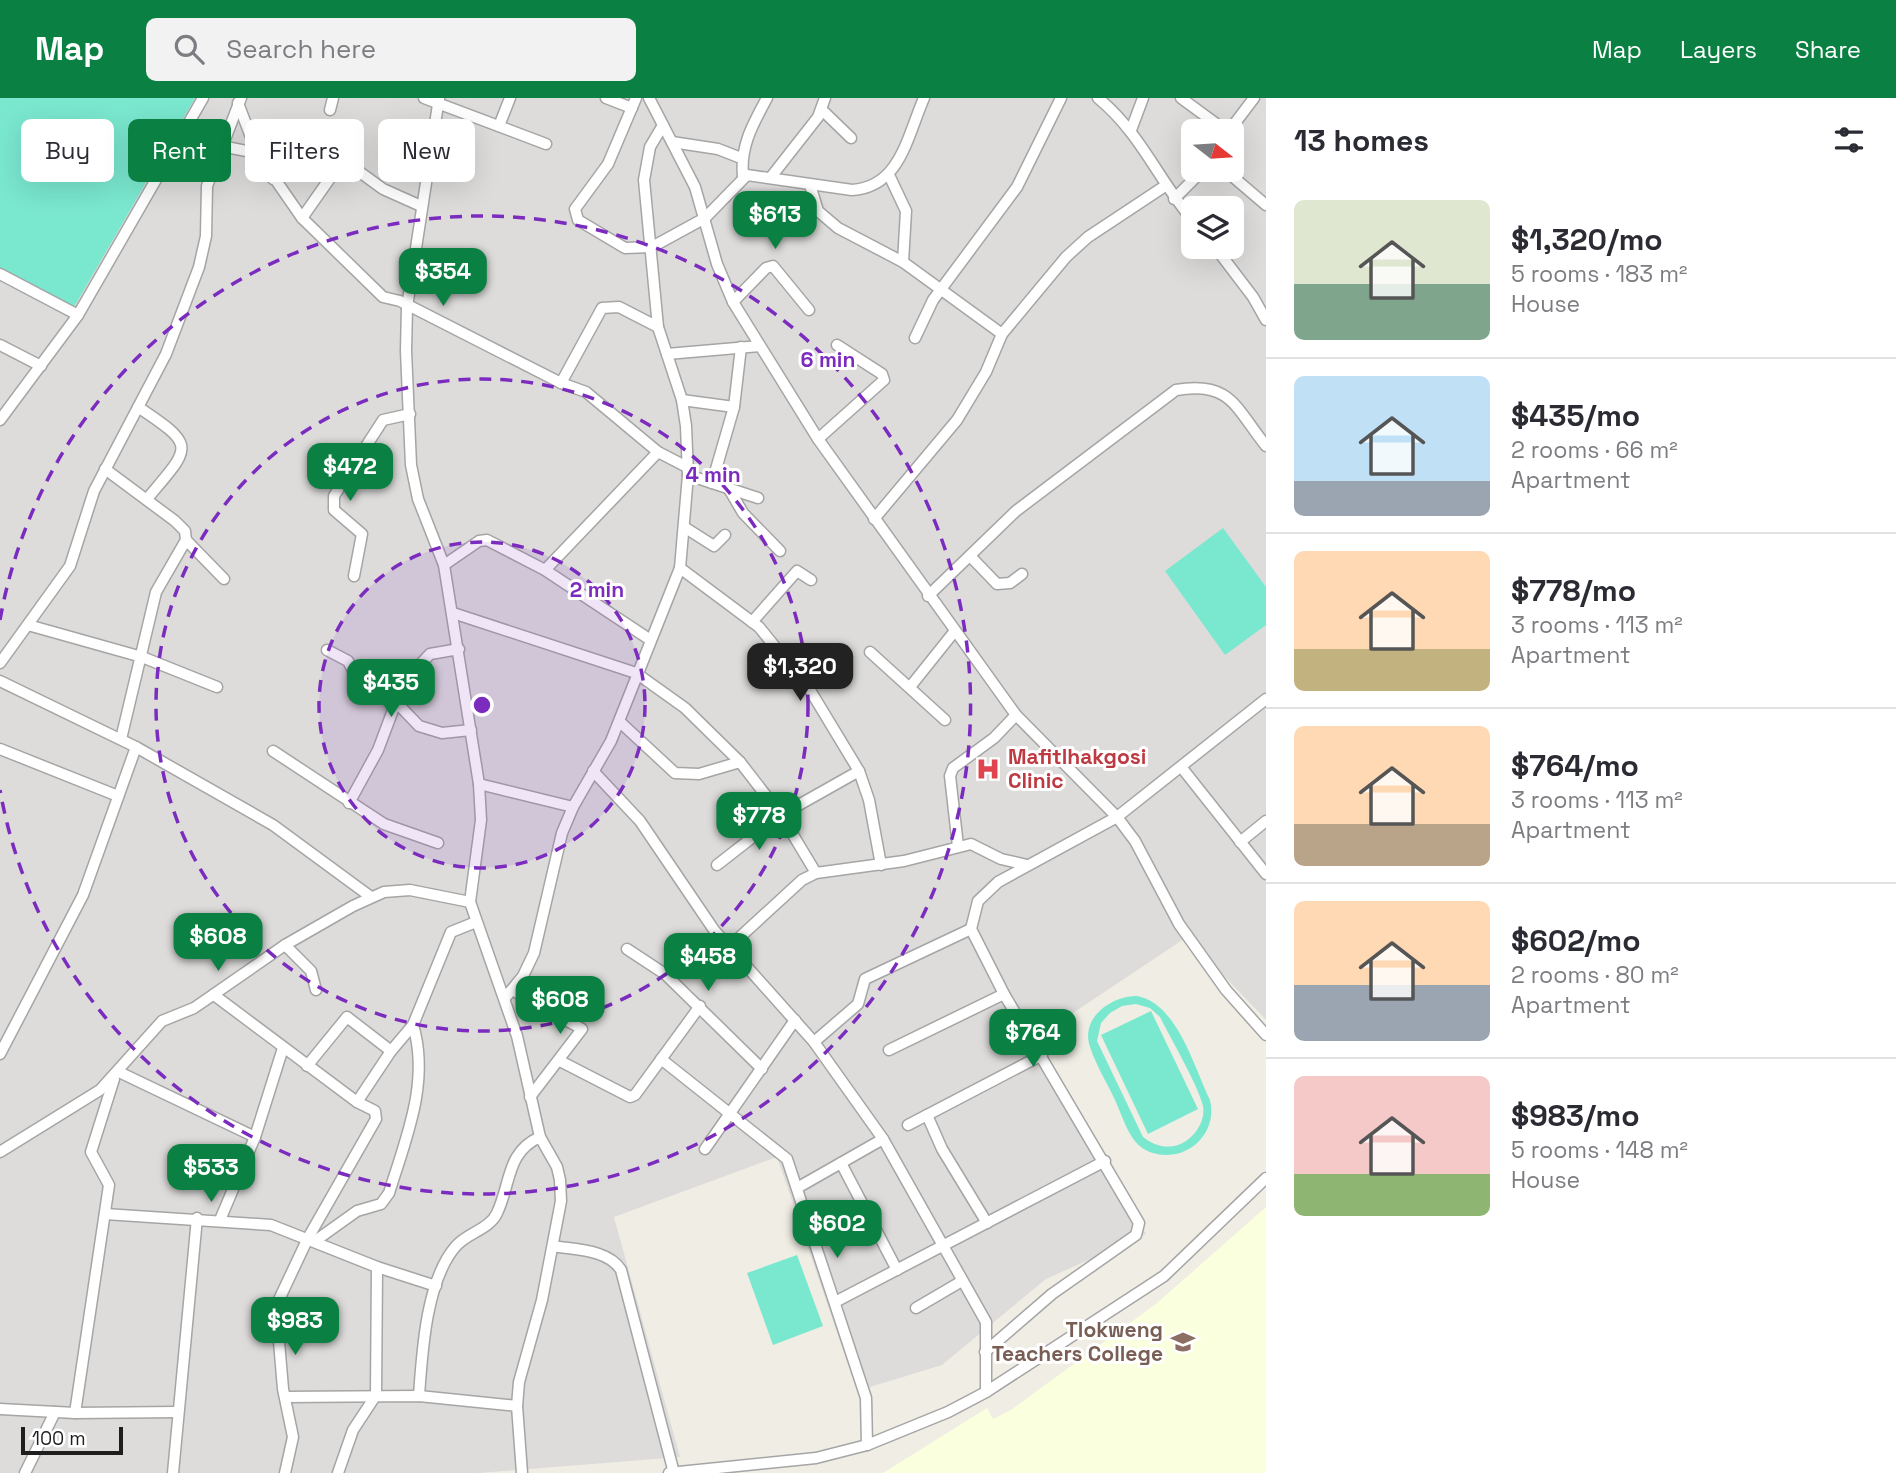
<!DOCTYPE html>
<html lang="en">
<head>
<meta charset="utf-8">
<style>
  :root { --surface:#fff; --page:#f2f2f3; --text:#2b2b33; --muted:#7c7c81; --line:#e1e1e2; --accent:#0b8043 }
  body { margin:0; font-family:"Space Grotesk",sans-serif; background:var(--page); color:var(--text); height:100vh; display:flex; flex-direction:column; font-size:26px; white-space:nowrap }
  * { box-sizing:border-box; margin:0 }
  p { font-size:23px; color:var(--muted) }
  .icon { flex:none; width:38px; height:38px; fill:none; stroke:currentColor; stroke-width:2; stroke-linecap:round; stroke-linejoin:round }
  .map { position:relative; flex:1; overflow:hidden }
  .sheet { display:flex; flex-direction:column; background:var(--surface); width:630px }
  .sheet>* { flex:none }
  .top-card { position:absolute; left:21px; top:21px; width:665px; height:63px; display:flex; gap:14px }
  .needle { width:46px; rotate:107deg }
  .buttons { position:absolute; left:1181px; top:21px; display:grid; gap:14px }
  .buttons a { display:grid; place-items:center; width:63px; height:63px; border-radius:10px; background:var(--surface); box-shadow:0 7px 28px #0002; font-size:35px }
  .scale { position:absolute; left:21px; bottom:18px; width:102px; box-sizing:border-box; padding-left:7px; border:4px solid #1e1e1e; border-top:0; font-size:19px; line-height:24px; white-space:nowrap; color:#1e1e1e; -webkit-text-stroke:5px #fff; paint-order:stroke }
  .price { position:absolute; translate:-50% -60px; padding:0 16px; border-radius:14px; background:var(--accent); color:#fff; font-size:23px; line-height:46px; filter:drop-shadow(0 2px 4px #0008) }
  .price::after { content:''; position:absolute; left:50%; top:42px; width:21px; height:16px; margin-left:-10px; background:inherit; clip-path:polygon(0 0,100% 0,50% 100%) }
  .price.selected { background:#222; color:#fff }
  ul { padding:0; list-style:none }
  li { display:flex; align-items:center; gap:21px; height:175px; padding:0 28px }
  li+li { border-top:2px solid var(--line) }
  li span { display:grid; place-items:center; flex:none; width:196px; height:140px; border-radius:10px; color:#555 }
  li>.icon { margin-inline-start:auto }
  span .icon { width:84px; height:84px; fill:#fffc; stroke-width:1 }
  li b { font-size:30px }
  h2 { display:flex; justify-content:space-between; align-items:center; height:84px; padding:0 28px; font-size:30px }
  .chip { padding:0 24px; border-radius:10px; background:var(--surface); box-shadow:0 7px 28px #0002; font-size:24px; line-height:63px }
  .chip.selected { background:var(--accent); color:#fff }
  header { display:flex; align-items:center; gap:42px; box-sizing:border-box; height:98px; padding:0 35px; background:var(--accent); color:#fff }
  header strong { font-size:33px }
  nav { display:flex; gap:38px; margin-inline-start:auto; font-size:24px }
  .search { width:490px; height:63px; background:var(--page); display:flex; align-items:center; gap:18px; box-sizing:border-box; padding:0 24px; border-radius:10px; color:var(--muted); font-size:26px }
  main { display:flex; flex:1; min-height:0 }
  .map>svg:first-child { display:block }
</style>
</head>
<body>
<header>
<strong>Map</strong>
<div class="search"><svg class="icon" aria-label="search" viewBox="0 0 24 24"><circle cx="10" cy="10" r="6"/><path d="M15 15l6 6"/></svg>Search here</div>
<nav><a>Map</a><a>Layers</a><a>Share</a></nav>
</header>
<main>
<div class="map">
<svg width="1266" height="1375" viewBox="0 0 1266 1375">
  <rect width="100%" height="100%" fill="#f0eee4"/>
  <!-- residential -->
  <path fill="#dddcdb" fill-rule="evenodd" d="M0 0H1266V922L1187 839 1025 947 1146 1136 1046 1181 942 1267 857 1293 777 1059 614 1119 680 1359 479 1375H0ZM1194 33H1232V72H1194ZM1194 110H1232V149H1194Z"/>
  <!-- education -->
  <path fill="#faffde" d="M1266 1109V1375H883L987 1310 993 1321 1011 1312 1156 1206Z"/>
  <!-- pitch -->
  <g fill="#7ae7cf" fill-rule="evenodd">
    <path d="M0 0H195L74 209 0 170Z"/>
    <path d="M1223 430 1266 489V527L1225 557 1165 473Z"/>
    <path d="M1137 898C1177 905 1194 969 1210 1002 1214 1018 1209 1035 1196 1046 1181 1059 1157 1061 1141 1049 1128 1039 1122 1017 1115 1002 1107 985 1096 967 1090 949 1080 919 1112 898 1137 898ZM1136 906 1150 910 1160 919C1171 941 1198 987 1203 1008 1206 1024 1193 1042 1178 1047 1165 1051 1153 1047 1143 1039L1097 943 1101 925 1110 915 1122 908Z"/>
    <path d="M1151 913 1198 1011 1148 1036 1101 937Z"/>
    <path d="M797 1157 823 1228 773 1247 747 1175Z"/>
  </g>
  <g fill="none" stroke-linecap="round" stroke-linejoin="round">
    <!-- minor casing -->
    <g stroke="#a5a5a5" stroke-width="13">
      <g id="minor">
        <path d="M424 0 546 46"/>
        <path d="M439 0 407 209 406 253 411 367 418 401 444 467 479 686 481 722 470 804 517 938 540 1039 557 1069 560 1082 561 1103 542 1202 519 1284 517 1308 522 1375"/>
        <path d="M606 0 632 10"/>
        <path d="M636 0 608 66 575 111 578 122 625 150 652 149 705 120 747 77 852 92C900 89 907 39 924 0"/>
        <path d="M649 0 695 89 717 166 733 204 818 341 1016 617 1117 719 1135 743 1179 826 1226 892 1266 937"/>
        <path d="M1098 0C1140 34 1159 83 1194 124"/>
        <path d="M1181 0 1226 33"/>
        <path d="M238 5 257 55 302 120 383 199 400 203 561 285 586 294 658 354 687 369"/>
        <path d="M330 12 333 0"/>
        <path d="M822 12 851 40"/>
        <path d="M499 28 510 0"/>
        <path d="M1131 32 1143 0"/>
        <path d="M1229 33 1254 0"/>
        <path d="M672 44 718 51 741 60"/>
        <path d="M221 48 257 55"/>
        <path d="M1214 72 1232 78 1266 107"/>
        <path d="M889 77 906 113 903 164"/>
        <path d="M743 78C740 48 753 26 767 0"/>
        <path d="M771 79 818 19 825 0"/>
        <path d="M273 81 293 40"/>
        <path d="M810 87 818 113 838 130 903 164 1002 236"/>
        <path d="M1174 101 1203 72"/>
        <path d="M302 120 340 66 346 64 383 91 421 108"/>
        <path d="M1215 149 1253 199 1266 222"/>
        <path d="M0 176 78 217"/>
        <path d="M733 204 766 170 773 168 809 212"/>
        <path d="M915 240 933 202 1017 89 1061 0"/>
        <path d="M0 247 41 268"/>
        <path d="M667 256 760 248"/>
        <path d="M561 285 602 210 619 209 658 229"/>
        <path d="M682 302 734 309"/>
        <path d="M138 309C198 349 191 348 147 401"/>
        <path d="M0 322 78 217 203 0"/>
        <path d="M818 341 884 282 882 276 837 247"/>
        <path d="M105 371 175 423 185 433 186 442 224 481"/>
        <path d="M688 377 758 400"/>
        <path d="M712 385 734 309 741 249"/>
        <path d="M729 391 743 415 780 453"/>
        <path d="M874 421 957 322 986 274 1002 236 1066 159 1088 139 1165 88"/>
        <path d="M684 429 714 448 725 437"/>
        <path d="M971 459 997 486 1010 485 1022 476"/>
        <path d="M444 467 479 443 487 442 545 472 649 541"/>
        <path d="M680 470 759 529 810 592 859 673 869 702 881 767"/>
        <path d="M545 472 658 354"/>
        <path d="M354 478 362 436 334 412V398L383 322 410 316"/>
        <path d="M928 498 1016 413 1176 292C1231 283 1235 309 1266 348"/>
        <path d="M453 515 636 575 685 610 740 664 781 717 816 775"/>
        <path d="M752 524 797 473 811 482"/>
        <path d="M28 527 142 559 217 589"/>
        <path d="M327 552 348 563 361 588 396 604 419 628 442 635 471 632"/>
        <path d="M870 554 945 622"/>
        <path d="M0 565 70 468 94 393 166 256 199 169 206 138 207 88 241 0"/>
        <path d="M0 583 136 649 273 727 371 799"/>
        <path d="M910 589 954 534"/>
        <path d="M620 624 675 675 699 676 740 664"/>
        <path d="M121 641 156 494 186 442"/>
        <path d="M0 651 118 698"/>
        <path d="M273 653 384 726 438 745"/>
        <path d="M1182 670 1266 776"/>
        <path d="M593 673 640 723 714 832 814 944 883 1041 986 1224V1294"/>
        <path d="M479 686 573 709"/>
        <path d="M349 705 378 652 396 604 415 572 430 556 459 551"/>
        <path d="M1240 744 1266 723"/>
        <path d="M958 748 950 678 953 670 994 640 1016 617"/>
        <path d="M717 767 781 717 859 673"/>
        <path d="M285 847 311 873 316 892"/>
        <path d="M729 849 802 782 816 775 904 763 971 746 1001 761 1027 767"/>
        <path d="M627 851 665 876 762 971"/>
        <path d="M512 892 582 931 530 999"/>
        <path d="M214 897 357 1004 391 953 413 927 451 834 476 824"/>
        <path d="M505 900 523 878 534 855 562 735 573 709 611 643 680 470 688 377 686 328 682 302 658 229 644 82 650 49 663 27"/>
        <path d="M814 944 858 906 865 881 971 831"/>
        <path d="M889 952 1004 896"/>
        <path d="M0 956 83 797 136 649"/>
        <path d="M661 961 787 1061 866 1300 867 1347"/>
        <path d="M560 963 630 999 635 997 700 908"/>
        <path d="M307 968 347 919 391 953"/>
        <path d="M119 974 255 1039"/>
        <path d="M927 1017 942 1051 987 1125"/>
        <path d="M908 1027 1042 957"/>
        <path d="M705 1051 795 922"/>
        <path d="M0 1054 100 992 162 923 194 910 285 847 353 808 384 794 410 792 470 804"/>
        <path d="M841 1065 897 1172"/>
        <path d="M797 1090 883 1041"/>
        <path d="M105 1116 271 1127 377 1169 436 1188"/>
        <path d="M220 1122 255 1039 283 950"/>
        <path d="M315 1143 357 1113 381 1106 389 1095C406 1040 430 984 413 927"/>
        <path d="M553 1148C575 1152 608 1151 621 1172L674 1375"/>
        <path d="M835 1204 1105 1063"/>
        <path d="M916 1210 962 1183"/>
        <path d="M985 1254 1052 1196 1136 1137 1139 1125 1004 896 971 831 978 803 998 784 1117 719 1266 601"/>
        <path d="M419 1298C422 1255 426 1182 456 1148 467 1135 490 1131 497 1115 511 1086 506 1054 540 1039"/>
        <path d="M285 1299 419 1298 517 1308"/>
        <path d="M0 1311 75 1315 177 1314"/>
        <path d="M75 1315 109 1087 91 1054 114 981"/>
        <path d="M25 1375 55 1314"/>
        <path d="M173 1375 197 1120"/>
        <path d="M285 1375 293 1339 283 1291 276 1208 308 1140 376 1021 375 1013 357 1004"/>
        <path d="M338 1375 353 1332 376 1297 377 1169"/>
        <path d="M669 1375 816 1360 867 1347 948 1314 986 1294 1164 1178 1266 1080"/>
      </g>
    </g>
    <!-- minor -->
    <use href="#minor" stroke="#fff" stroke-width="10"/>
  </g>
  <!-- distance rings -->
  <circle cx="482" cy="607" r="163" fill="#7b2cbf" fill-opacity=".12"/>
  <g fill="none" stroke="#7b2cbf" stroke-width="3.5" stroke-dasharray="12 9">
    <circle cx="482" cy="607" r="163"/>
    <circle cx="482" cy="607" r="326"/>
    <path d="M0 522A489 489 0 1 1 0 692"/>
  </g>
  <!-- icons -->
  <defs>
    <g id="hospital-bare" transform="scale(1.89)"><path d="M-5-5h3v3.5h4V-5h3V5h-3V1.5h-4V5h-3Z" fill="#e0444e" stroke="#fff" stroke-width="2.5" paint-order="stroke"/></g>
    <g id="university-bare" transform="scale(1.89)"><path d="M0-5L7-2L0 1L-7-2ZM-4 1L0 2.5L4 1V4Q0 6-4 4Z" fill="#8d6e63" stroke="#fff" stroke-width="2.5" paint-order="stroke"/></g>
  </defs>
  <g fill-rule="evenodd">
    <use href="#hospital-bare" x="988" y="671"/>
    <use href="#university-bare" x="1183" y="1244"/>
  </g>
  <g text-anchor="middle" stroke-width="6" stroke-linejoin="round" paint-order="stroke">
    <!-- health labels -->
    <g font-size="21" font-weight="bold" fill="#be3a42" stroke="#fff" text-anchor="start">
      <text x="1008" y="666">Mafitlhakgosi<tspan x="1008" dy="24">Clinic</tspan></text>
    </g>
    <!-- education labels -->
    <g font-size="21" font-weight="bold" fill="#785e54" stroke="#fff" text-anchor="end">
      <text x="1163" y="1239">Tlokweng<tspan x="1163" dy="24">Teachers College</tspan></text>
    </g>
  </g>
  <circle cx="482" cy="607" r="10" fill="#7b2cbf" stroke="#fff" stroke-width="3.5"/>
  <g font-size="21" text-anchor="middle" font-weight="bold" fill="#7b2cbf" stroke="#fff" stroke-width="6" stroke-linejoin="round" paint-order="stroke">
    <text x="828" y="269">6 min</text>
    <text x="713" y="384">4 min</text>
    <text x="597" y="499">2 min</text>
  </g>
</svg>
<div class="buttons">
<a><svg class="needle" viewBox="-14 -14 28 28"><path d="M0-13l5 13h-10z" fill="#e53935"/><path d="M0 13l5-13h-10z" fill="#7c7c81"/></svg></a>
<a><svg class="icon" aria-label="layers" viewBox="0 0 24 24"><path d="M12 4l9 5-9 5-9-5zM3 14l9 5 9-5"/></svg></a>
</div>
<div class="scale">100 m</div>
<b class="price" style="left:775px;top:153px">$613</b>
<b class="price" style="left:443px;top:210px">$354</b>
<b class="price" style="left:350px;top:405px">$472</b>
<b class="price selected" style="left:800px;top:605px">$1,320</b>
<b class="price" style="left:391px;top:621px">$435</b>
<b class="price" style="left:759px;top:754px">$778</b>
<b class="price" style="left:218px;top:875px">$608</b>
<b class="price" style="left:708px;top:895px">$458</b>
<b class="price" style="left:560px;top:938px">$608</b>
<b class="price" style="left:1033px;top:971px">$764</b>
<b class="price" style="left:211px;top:1106px">$533</b>
<b class="price" style="left:837px;top:1162px">$602</b>
<b class="price" style="left:295px;top:1259px">$983</b>
<div class="top-card">
<a class="chip">Buy</a>
<a class="chip selected">Rent</a>
<a class="chip">Filters</a>
<a class="chip">New</a>
</div>
</div>
<section class="sheet">
<h2>13 homes<svg class="icon" aria-label="filters" viewBox="0 0 24 24"><path d="M4 7h16M4 17h16"/><circle cx="9" cy="7" r="2"/><circle cx="15" cy="17" r="2"/></svg></h2>
<ul>
<li><span style="background:linear-gradient(#dfe7d0 60%,#7fa58c 0)"><svg class="icon" aria-label="home" viewBox="0 0 24 24"><path d="M3 11l9-7 9 7M6 9v11h12V9"/></svg></span><div><b>$1,320/mo</b><p>5 rooms · 183 m²</p><p>House</p></div></li>
<li><span style="background:linear-gradient(#bfe0f5 75%,#9aa5b1 0)"><svg class="icon" aria-label="home" viewBox="0 0 24 24"><path d="M3 11l9-7 9 7M6 9v11h12V9"/></svg></span><div><b>$435/mo</b><p>2 rooms · 66 m²</p><p>Apartment</p></div></li>
<li><span style="background:linear-gradient(#ffd9b3 70%,#c2b280 0)"><svg class="icon" aria-label="home" viewBox="0 0 24 24"><path d="M3 11l9-7 9 7M6 9v11h12V9"/></svg></span><div><b>$778/mo</b><p>3 rooms · 113 m²</p><p>Apartment</p></div></li>
<li><span style="background:linear-gradient(#ffd9b3 70%,#b9a48a 0)"><svg class="icon" aria-label="home" viewBox="0 0 24 24"><path d="M3 11l9-7 9 7M6 9v11h12V9"/></svg></span><div><b>$764/mo</b><p>3 rooms · 113 m²</p><p>Apartment</p></div></li>
<li><span style="background:linear-gradient(#ffd9b3 60%,#9aa5b1 0)"><svg class="icon" aria-label="home" viewBox="0 0 24 24"><path d="M3 11l9-7 9 7M6 9v11h12V9"/></svg></span><div><b>$602/mo</b><p>2 rooms · 80 m²</p><p>Apartment</p></div></li>
<li><span style="background:linear-gradient(#f6c9c9 70%,#8fb573 0)"><svg class="icon" aria-label="home" viewBox="0 0 24 24"><path d="M3 11l9-7 9 7M6 9v11h12V9"/></svg></span><div><b>$983/mo</b><p>5 rooms · 148 m²</p><p>House</p></div></li>
</ul>
</section>
</main>
</body>
</html>
